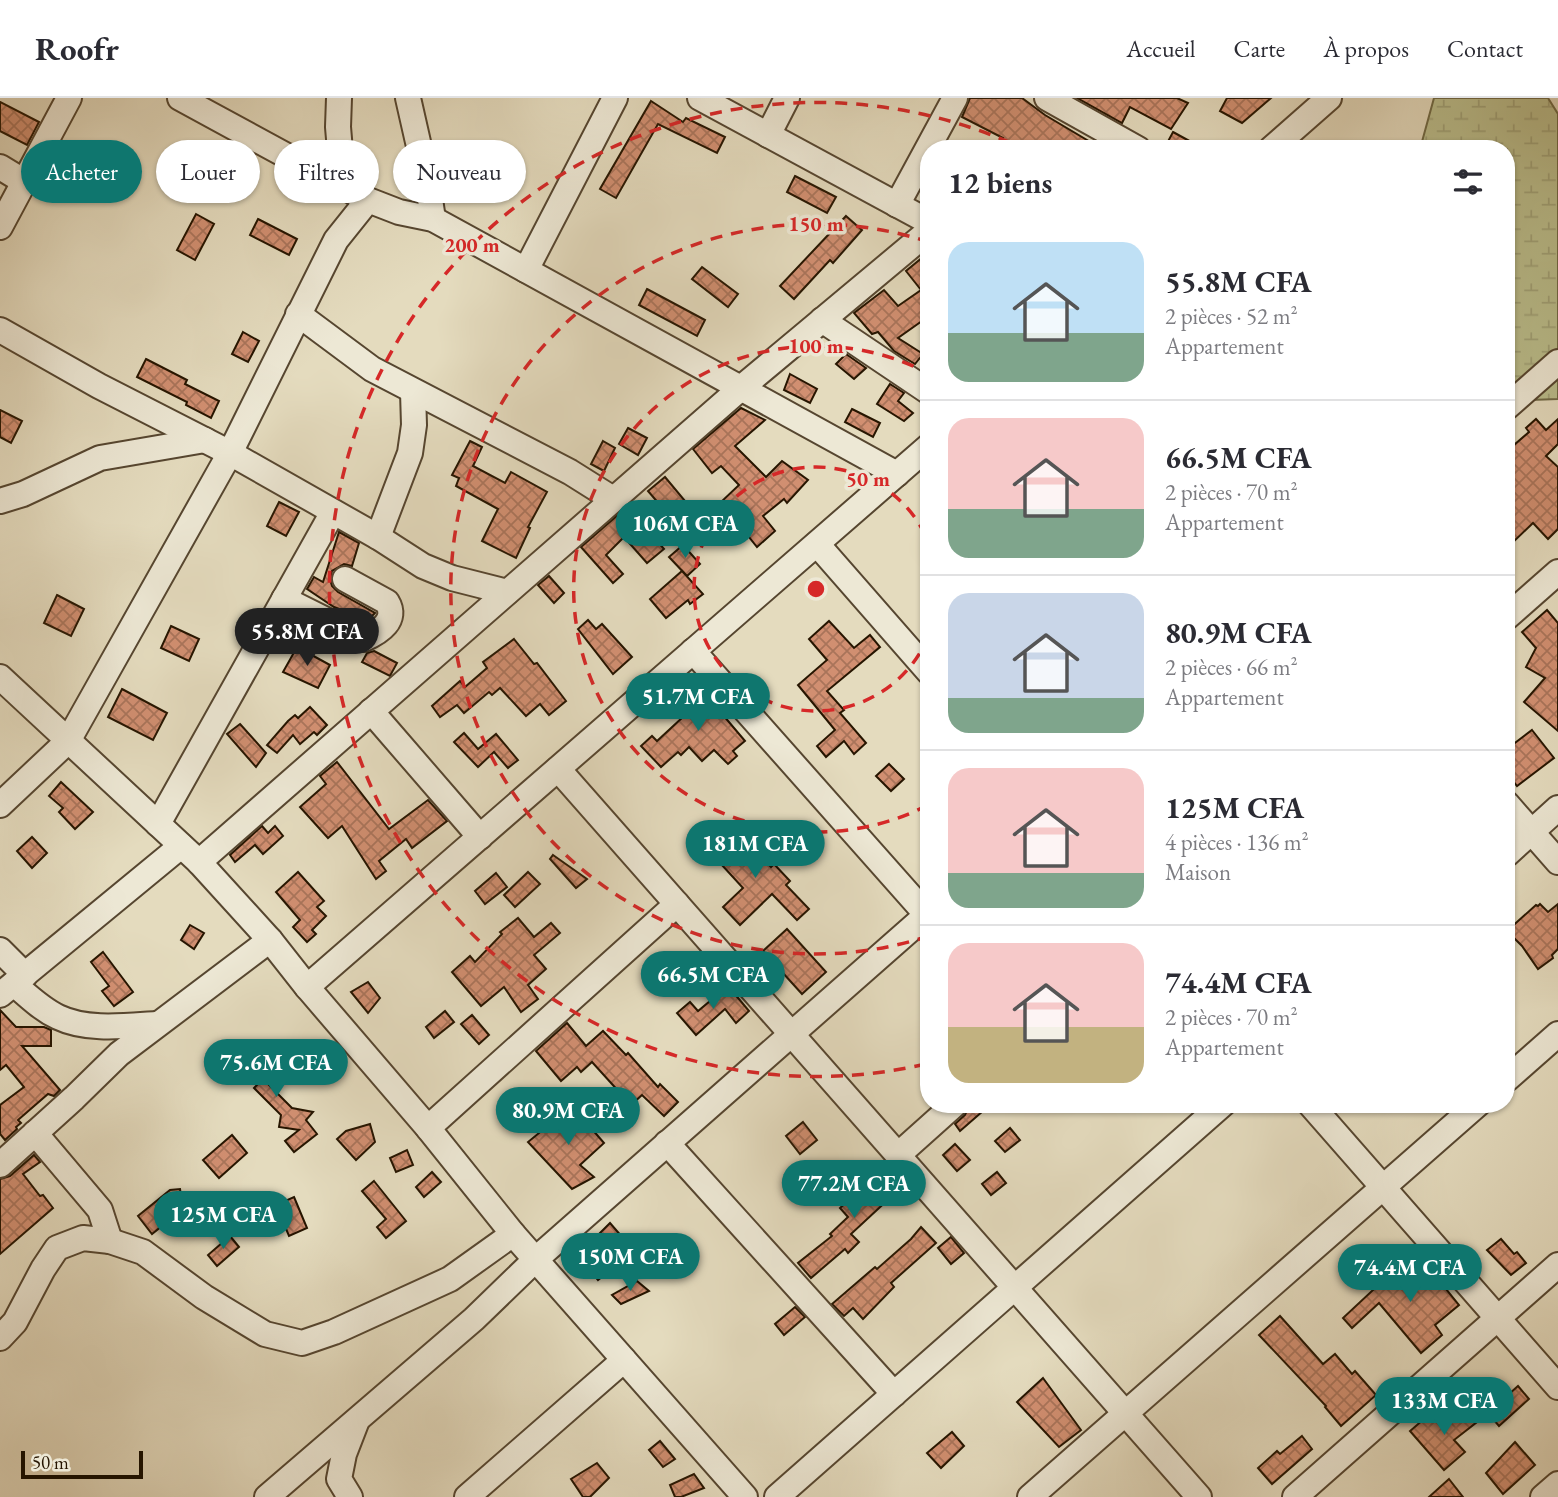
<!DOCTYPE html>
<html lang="fr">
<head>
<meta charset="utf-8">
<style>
  :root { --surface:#fff; --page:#f7f7f7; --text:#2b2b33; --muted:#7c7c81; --line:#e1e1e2; --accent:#0f766e }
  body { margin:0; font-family:"EB Garamond",serif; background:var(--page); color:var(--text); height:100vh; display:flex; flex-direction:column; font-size:26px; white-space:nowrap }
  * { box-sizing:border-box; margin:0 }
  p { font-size:23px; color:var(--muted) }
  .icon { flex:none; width:38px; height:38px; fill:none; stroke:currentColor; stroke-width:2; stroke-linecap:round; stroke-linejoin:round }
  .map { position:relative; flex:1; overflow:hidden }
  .sheet { position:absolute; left:920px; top:42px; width:595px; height:973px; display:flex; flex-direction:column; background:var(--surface); border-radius:28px; box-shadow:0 2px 5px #0004 }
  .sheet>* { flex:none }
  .banner { position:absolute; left:21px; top:42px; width:665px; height:63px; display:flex; gap:14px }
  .scale { position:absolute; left:21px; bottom:18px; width:122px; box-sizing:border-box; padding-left:7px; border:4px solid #261500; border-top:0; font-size:19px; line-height:24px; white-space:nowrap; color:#261500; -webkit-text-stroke:5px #ede8d5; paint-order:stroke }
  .price { position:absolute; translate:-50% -60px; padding:0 16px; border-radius:24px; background:var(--accent); color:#fff; font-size:23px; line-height:46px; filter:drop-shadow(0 2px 4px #0008) }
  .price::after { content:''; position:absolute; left:50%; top:42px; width:21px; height:16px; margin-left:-10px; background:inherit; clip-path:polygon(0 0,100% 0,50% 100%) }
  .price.selected { background:#222; color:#fff }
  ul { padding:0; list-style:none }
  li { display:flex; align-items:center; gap:21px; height:175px; padding:0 28px }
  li+li { border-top:2px solid var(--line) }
  li span { display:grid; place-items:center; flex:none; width:196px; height:140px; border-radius:21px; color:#555 }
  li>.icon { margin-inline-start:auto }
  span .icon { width:84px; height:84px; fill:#fffc; stroke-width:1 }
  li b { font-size:30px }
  h2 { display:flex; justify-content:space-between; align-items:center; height:84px; padding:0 28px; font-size:30px }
  .pill { padding:0 24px; border-radius:32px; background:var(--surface); box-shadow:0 2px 5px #0004; font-size:24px; line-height:63px }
  .pill.selected { background:var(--accent); color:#fff }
  header { display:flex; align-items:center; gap:42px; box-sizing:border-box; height:98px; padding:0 35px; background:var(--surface); border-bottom:2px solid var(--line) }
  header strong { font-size:33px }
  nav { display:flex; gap:38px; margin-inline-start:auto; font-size:24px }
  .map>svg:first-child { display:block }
</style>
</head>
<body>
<header>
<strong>Roofr</strong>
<nav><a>Accueil</a><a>Carte</a><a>À propos</a><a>Contact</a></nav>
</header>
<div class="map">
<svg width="1558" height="1399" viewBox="0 0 1558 1399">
  <defs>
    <pattern id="wetland-marsh" width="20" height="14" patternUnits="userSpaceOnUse" patternTransform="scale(1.75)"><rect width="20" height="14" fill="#babe8d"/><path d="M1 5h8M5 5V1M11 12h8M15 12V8" fill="none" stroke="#a0a278"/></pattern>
    <pattern id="building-cross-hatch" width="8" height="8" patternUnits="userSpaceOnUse" patternTransform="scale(1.75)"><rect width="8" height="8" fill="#d18f71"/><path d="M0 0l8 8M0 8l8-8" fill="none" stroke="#a9745a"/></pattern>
  </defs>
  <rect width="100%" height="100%" fill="#e4dbbe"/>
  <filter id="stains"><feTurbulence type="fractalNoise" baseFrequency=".00286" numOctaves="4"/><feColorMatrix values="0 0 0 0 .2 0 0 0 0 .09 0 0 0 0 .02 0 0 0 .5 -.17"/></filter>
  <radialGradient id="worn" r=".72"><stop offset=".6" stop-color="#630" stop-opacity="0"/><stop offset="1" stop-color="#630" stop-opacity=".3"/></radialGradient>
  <!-- wetland -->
  <path fill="url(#wetland-marsh)" stroke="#706a46" stroke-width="2" d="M1434 0H1548L1558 16V301L1507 303V51H1420Z"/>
  <!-- building -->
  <g fill="url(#building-cross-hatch)" stroke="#261500" stroke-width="2">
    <path d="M970 0H1022L1045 17 1102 51H998L1003 40 962 19Z"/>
    <path d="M1077 0H1177L1188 5 1171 31 1130 9 1122 25Z"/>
    <path d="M1227 0H1271L1242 25 1220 13Z"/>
    <path d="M651 3 683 24 686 20 725 39 717 55 658 26 616 100 600 91Z"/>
    <path d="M0 4 39 24 27 47 0 33Z"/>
    <path d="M1173 34 1204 51H1164Z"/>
    <path d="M795 78 836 99 827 115 787 94Z"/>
    <path d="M196 116 214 126 195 162 177 152Z"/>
    <path d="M846 118 862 132 833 165 830 162 794 201 780 188Z"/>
    <path d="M258 121 297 141 289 157 250 137Z"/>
    <path d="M929 154V218L898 240 923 256 915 266 894 253 878 234 872 236 854 215 884 192 898 208 921 192 906 173Z"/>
    <path d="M702 169 738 196 728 209 692 181Z"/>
    <path d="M647 191 705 222 697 238 639 207Z"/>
    <path d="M243 234 259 243 248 264 232 256Z"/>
    <path d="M846 256 866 270 854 281 836 266Z"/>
    <path d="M146 261 187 282 185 286 219 303 211 320 186 307 187 304 137 279Z"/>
    <path d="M790 276 817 291 810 305 784 292Z"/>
    <path d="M890 286 904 295 898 303 913 315 904 323 877 306Z"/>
    <path d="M741 310 765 322 735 348 766 379 782 363 808 382 787 405 784 401 763 418 775 433 757 449 721 404 739 387 721 368 712 375 693 351Z"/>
    <path d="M852 311 880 325 873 339 845 324Z"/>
    <path d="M0 312 22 323 11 345 0 339Z"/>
    <path d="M1536 321 1546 332 1558 321V346L1546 358 1558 369V431L1548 441 1533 425 1507 450V353L1529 334 1526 330Z"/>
    <path d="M628 330 647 340 638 357 619 346Z"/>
    <path d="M470 343 482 349 473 368 505 385 511 374 547 394 528 429 530 430 516 460 482 443 498 411 456 388 459 380 452 377Z"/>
    <path d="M603 343 615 350 604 373 591 366Z"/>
    <path d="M665 379 695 415 678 428 648 393Z"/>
    <path d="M279 404 299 414 286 438 267 428Z"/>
    <path d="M627 409 664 451 647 465 624 439 606 457 623 476 613 485 581 449Z"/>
    <path d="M339 434 359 445 352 468 344 466 332 473 330 481 332 488 338 494 375 515 368 522 334 509 307 491 314 479 323 484Z"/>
    <path d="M683 447 700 466 687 478 669 459Z"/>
    <path d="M682 473 703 496 690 506 688 502 666 520 650 501Z"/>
    <path d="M549 478 564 495 554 505 538 487Z"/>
    <path d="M57 497 84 511 71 538 44 525Z"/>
    <path d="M1547 512 1558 525V633L1524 604 1545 580 1526 569 1536 550 1522 534Z"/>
    <path d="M588 522 596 531 602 526 632 559 613 576 578 531Z"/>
    <path d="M829 523 854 550 870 537 880 549 827 593 844 612 840 615 866 645 854 656 844 643 826 659 817 648 835 632 798 587 827 562 809 541Z"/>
    <path d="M171 528 199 541 189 563 161 550Z"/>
    <path d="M514 541 534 566 537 565 566 603 549 617 540 606 526 618 500 590 492 597 489 594 464 615 457 607 440 619 432 608 460 583 465 589 487 570 483 564Z"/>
    <path d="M297 549 330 567 318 590 283 574Z"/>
    <path d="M374 553 397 565 390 578 362 564 367 555Z"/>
    <path d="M122 591 167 615 153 642 108 619Z"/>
    <path d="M706 591 727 613 723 617 745 643 733 653 737 658 728 666 714 652 702 663 689 649 681 657 678 654 661 669 641 648 652 638 657 643 684 618 681 615Z"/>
    <path d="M310 609 327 627 317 637 314 634 300 646 293 637 277 655 267 647 288 623 295 617 298 620Z"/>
    <path d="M240 626 266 655 256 669 227 636Z"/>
    <path d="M1532 632 1554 660 1517 688 1507 675V651Z"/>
    <path d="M464 635 478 651 496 636 518 662 508 670 494 654 478 669 454 644Z"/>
    <path d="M337 664 389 731 428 702 447 723 412 750 406 741 379 763 386 773 376 781 342 728 328 740 300 709 326 686 320 678Z"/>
    <path d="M889 666 904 681 891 693 876 678Z"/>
    <path d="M61 684 93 714 75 731 59 714 63 710 49 698Z"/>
    <path d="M731 724 771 769 774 766 790 783 786 787 809 811 797 822 772 796 740 827 723 809 743 790 721 766 735 753 719 735Z"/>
    <path d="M262 728 268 735 275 728 283 738 263 756 255 747 235 764 230 757Z"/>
    <path d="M32 739 47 755 32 770 17 753Z"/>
    <path d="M553 757 587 781 576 790 550 761Z"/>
    <path d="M298 774 324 803 317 809 326 818 312 832 316 836 307 844 293 829 300 822 276 794Z"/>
    <path d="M528 774 540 786 515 809 504 797Z"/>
    <path d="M496 775 507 789 485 806 475 793Z"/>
    <path d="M1540 806 1548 814 1558 806V851L1552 857 1553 860 1538 871 1522 848 1507 833 1536 807 1538 808Z"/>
    <path d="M518 820 534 839 551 825 560 835 534 857 546 871 528 887 538 901 521 914 504 889 481 908 452 874 470 858 475 864 502 836 500 834Z"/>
    <path d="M190 827 204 835 194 851 181 842Z"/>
    <path d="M787 831 826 874 802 896 763 853Z"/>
    <path d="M103 854 133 894 114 908 102 893 109 888 91 864Z"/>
    <path d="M368 884 380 900 368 915 351 894Z"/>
    <path d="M728 888 749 913 736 925 725 911 696 937 677 915 690 904 698 913Z"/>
    <path d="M0 912 16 929H44L51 932V948H22L60 992 54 998 48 996 18 1022 21 1025 16 1029 17 1031 5 1042 0 1036V1007L24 989 6 967 0 972Z"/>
    <path d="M445 913 454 924 434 940 426 929Z"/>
    <path d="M472 917 489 937 479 946 461 926Z"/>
    <path d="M567 925 586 948 603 933 626 957 628 955 658 989 660 986 678 1004 664 1018 642 997 631 1007 592 964 581 974 577 969 561 983 536 953Z"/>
    <path d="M246 945 274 979 266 984 292 1010 313 1014 306 1022 317 1036 294 1054 285 1043 299 1032 279 1029 281 1017 254 990 257 987 232 957Z"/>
    <path d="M970 1006H991L960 1033 955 1026 965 1017Z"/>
    <path d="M572 1008 604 1045 580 1067 594 1079 572 1091 528 1044Z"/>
    <path d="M803 1024 817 1042 800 1056 786 1038Z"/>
    <path d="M370 1026 375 1044 356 1062 337 1041 346 1033Z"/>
    <path d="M1010 1030 1020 1042 1005 1054 995 1043Z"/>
    <path d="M232 1037 247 1055 219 1080 203 1062Z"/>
    <path d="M955 1046 970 1062 957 1073 943 1057Z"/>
    <path d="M407 1052 413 1067 396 1074 390 1060Z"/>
    <path d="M34 1057 40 1064 23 1076 40 1098 43 1097 53 1110 0 1156V1081L10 1078Z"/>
    <path d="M887 1067 904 1087 851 1136 859 1144 848 1155 845 1151 811 1180 798 1165 832 1138 830 1136 848 1119 840 1110Z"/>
    <path d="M432 1074 441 1084 424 1099 416 1089Z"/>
    <path d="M997 1074 1006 1085 991 1097 982 1086Z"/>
    <path d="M374 1083 406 1123 386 1140 377 1129 386 1121 362 1093Z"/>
    <path d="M180 1091 183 1111 152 1136 138 1118 170 1092Z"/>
    <path d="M294 1099 307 1130 289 1138 276 1107Z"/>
    <path d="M610 1125 635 1154 619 1162 620 1164 598 1182 576 1155 590 1140 592 1143Z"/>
    <path d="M921 1129 936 1145 891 1185 894 1189 863 1221 853 1210 844 1218 832 1206 875 1169 877 1171 911 1141Z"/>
    <path d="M230 1138 239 1149 217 1168 208 1157Z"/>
    <path d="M951 1139 964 1155 951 1166 938 1150Z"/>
    <path d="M1501 1141 1514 1156 1517 1154 1526 1165 1511 1177 1487 1152Z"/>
    <path d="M1411 1160 1428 1179 1433 1175 1459 1207 1435 1227 1442 1237 1421 1255 1379 1205 1352 1230 1343 1220 1388 1178Z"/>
    <path d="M637 1183 649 1193 621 1206 612 1197Z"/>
    <path d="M795 1209 805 1219 784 1237 775 1226Z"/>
    <path d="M1280 1218 1323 1266 1335 1256 1352 1276 1355 1273 1376 1297 1341 1328 1325 1309 1326 1308 1259 1237Z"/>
    <path d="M1043 1280 1081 1332 1059 1349 1017 1304Z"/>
    <path d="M1518 1288 1529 1301 1499 1328 1488 1315Z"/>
    <path d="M1465 1309 1477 1324 1454 1342 1465 1354 1444 1372 1410 1333 1431 1315 1443 1329Z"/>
    <path d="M952 1334 964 1348 941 1370 927 1355Z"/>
    <path d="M1302 1338 1312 1351 1272 1386 1258 1370 1277 1353 1280 1356Z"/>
    <path d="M660 1343 675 1361 663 1369 649 1352Z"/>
    <path d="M1515 1344 1535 1367 1503 1396 1486 1375Z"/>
    <path d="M597 1365 609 1380 590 1399H583L571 1381Z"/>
    <path d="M694 1376 704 1390 681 1399H675L670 1387Z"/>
    <path d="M1449 1381 1463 1399H1429Z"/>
  </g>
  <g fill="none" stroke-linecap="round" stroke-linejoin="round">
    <!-- minor casing -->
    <g stroke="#564630" stroke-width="28">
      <g id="minor">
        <path d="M180 0 368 102"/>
        <path d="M339 0 338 29 343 88"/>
        <path d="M408 0 428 88 433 121"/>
        <path d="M700 0 929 124"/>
        <path d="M1047 0 1138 51"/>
        <path d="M768 37 787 0"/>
        <path d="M1271 51 1329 0"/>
        <path d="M0 69 23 83"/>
        <path d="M897 107 955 0"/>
        <path d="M0 129 69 0"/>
        <path d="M526 172 615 0"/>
        <path d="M298 216 372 271 570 374 613 401"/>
        <path d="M822 222 929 294"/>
        <path d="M0 232 99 288 230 355 378 439 423 468 452 480 507 494"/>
        <path d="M1507 309 1558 264"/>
        <path d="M0 403 23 396 100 360 205 342"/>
        <path d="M378 439 410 355 414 327 413 294"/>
        <path d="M817 446 929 574"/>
        <path d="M284 501 364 541C380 534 398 522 387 504L345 481"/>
        <path d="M1507 519 1558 474"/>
        <path d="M693 553 927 817"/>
        <path d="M0 579 199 764 270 842 307 889 428 1030 513 1136 745 1399"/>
        <path d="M371 613 480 739"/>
        <path d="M558 671 1199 1399"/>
        <path d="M1507 706 1558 764"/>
        <path d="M0 707 68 643 230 355 336 142 368 102 399 114 433 121 897 376"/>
        <path d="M158 726 333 414"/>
        <path d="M1507 756 1558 710"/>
        <path d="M199 764 741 290 929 133"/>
        <path d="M0 852 25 877"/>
        <path d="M14 886C28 898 41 911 58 919 87 933 125 928 156 926"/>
        <path d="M307 889 929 348"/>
        <path d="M0 897 181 748"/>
        <path d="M1507 981 1558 936"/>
        <path d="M1310 1006 1558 1289"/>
        <path d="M428 1030 677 806"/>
        <path d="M35 1035 100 1112 110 1143"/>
        <path d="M667 1045 894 1296"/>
        <path d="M898 1057 955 1006"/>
        <path d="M0 1067 74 1000 119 956 270 842"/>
        <path d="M0 1240 15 1224 43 1171 57 1150 83 1140 110 1143 143 1154 204 1199 265 1236 302 1245 334 1234 450 1181 513 1136"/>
        <path d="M267 1399 474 1221 536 1161 929 815"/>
        <path d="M350 1399 339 1381 344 1356 356 1325"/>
        <path d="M467 1399 624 1262"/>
        <path d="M777 1399 1223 1006"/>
        <path d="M1030 1399 1478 1006"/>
        <path d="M1295 1399 1558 1167"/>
        <path d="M1543 1399 1558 1386"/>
      </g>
    </g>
    <!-- minor -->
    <use href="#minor" stroke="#ede8d5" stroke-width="24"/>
  </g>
  <!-- distance rings -->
  <g fill="none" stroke="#d62828" stroke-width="3.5" stroke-dasharray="12 9">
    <path d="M929 537A122 122 0 1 1 929 445"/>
    <path d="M928 707A243 243 0 1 1 928 275"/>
    <path d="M929 838A365 365 0 1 1 929 144"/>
    <path d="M926 966A487 487 0 1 1 1022 50"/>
  </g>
  <circle cx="816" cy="491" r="10" fill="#d62828" stroke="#ede8d5" stroke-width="3.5"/>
  <g font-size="21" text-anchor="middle" font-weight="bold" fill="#d62828" stroke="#ede8d5" stroke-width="7" stroke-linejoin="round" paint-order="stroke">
    <text x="816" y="133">150 m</text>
    <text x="472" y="154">200 m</text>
    <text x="816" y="255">100 m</text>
    <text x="868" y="388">50 m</text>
  </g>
  <rect width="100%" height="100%" filter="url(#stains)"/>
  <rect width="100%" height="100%" fill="url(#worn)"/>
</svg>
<div class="scale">50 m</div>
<b class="price" style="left:685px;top:462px">106M CFA</b>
<b class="price selected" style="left:307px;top:570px">55.8M CFA</b>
<b class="price" style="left:698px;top:635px">51.7M CFA</b>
<b class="price" style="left:755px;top:782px">181M CFA</b>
<b class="price" style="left:713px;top:913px">66.5M CFA</b>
<b class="price" style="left:276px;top:1001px">75.6M CFA</b>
<b class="price" style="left:568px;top:1049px">80.9M CFA</b>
<b class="price" style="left:854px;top:1122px">77.2M CFA</b>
<b class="price" style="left:223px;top:1153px">125M CFA</b>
<b class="price" style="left:630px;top:1195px">150M CFA</b>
<b class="price" style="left:1410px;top:1206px">74.4M CFA</b>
<b class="price" style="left:1444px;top:1339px">133M CFA</b>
<div class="banner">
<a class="pill selected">Acheter</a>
<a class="pill">Louer</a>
<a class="pill">Filtres</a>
<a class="pill">Nouveau</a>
</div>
<section class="sheet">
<h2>12 biens<svg class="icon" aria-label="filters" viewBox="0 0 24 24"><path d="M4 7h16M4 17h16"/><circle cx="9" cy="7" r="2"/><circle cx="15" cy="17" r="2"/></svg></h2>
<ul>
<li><span style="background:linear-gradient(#bfe0f5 65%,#7fa58c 0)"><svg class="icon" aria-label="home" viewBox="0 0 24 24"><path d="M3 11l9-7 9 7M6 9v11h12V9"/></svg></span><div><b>55.8M CFA</b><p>2 pièces · 52 m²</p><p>Appartement</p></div></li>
<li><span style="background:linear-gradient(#f6c9c9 65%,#7fa58c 0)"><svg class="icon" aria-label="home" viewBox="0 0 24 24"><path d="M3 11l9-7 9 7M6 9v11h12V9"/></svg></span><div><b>66.5M CFA</b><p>2 pièces · 70 m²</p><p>Appartement</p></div></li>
<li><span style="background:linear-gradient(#c9d6e8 75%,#7fa58c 0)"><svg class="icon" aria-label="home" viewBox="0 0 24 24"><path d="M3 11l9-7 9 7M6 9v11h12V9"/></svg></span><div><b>80.9M CFA</b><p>2 pièces · 66 m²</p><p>Appartement</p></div></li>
<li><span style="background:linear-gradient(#f6c9c9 75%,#7fa58c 0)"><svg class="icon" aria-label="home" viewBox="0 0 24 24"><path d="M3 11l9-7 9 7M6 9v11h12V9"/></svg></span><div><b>125M CFA</b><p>4 pièces · 136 m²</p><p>Maison</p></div></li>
<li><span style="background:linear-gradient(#f6c9c9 60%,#c2b280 0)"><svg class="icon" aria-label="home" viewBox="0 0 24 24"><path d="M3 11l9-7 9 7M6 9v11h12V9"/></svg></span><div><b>74.4M CFA</b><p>2 pièces · 70 m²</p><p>Appartement</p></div></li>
</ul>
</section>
</div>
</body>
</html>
